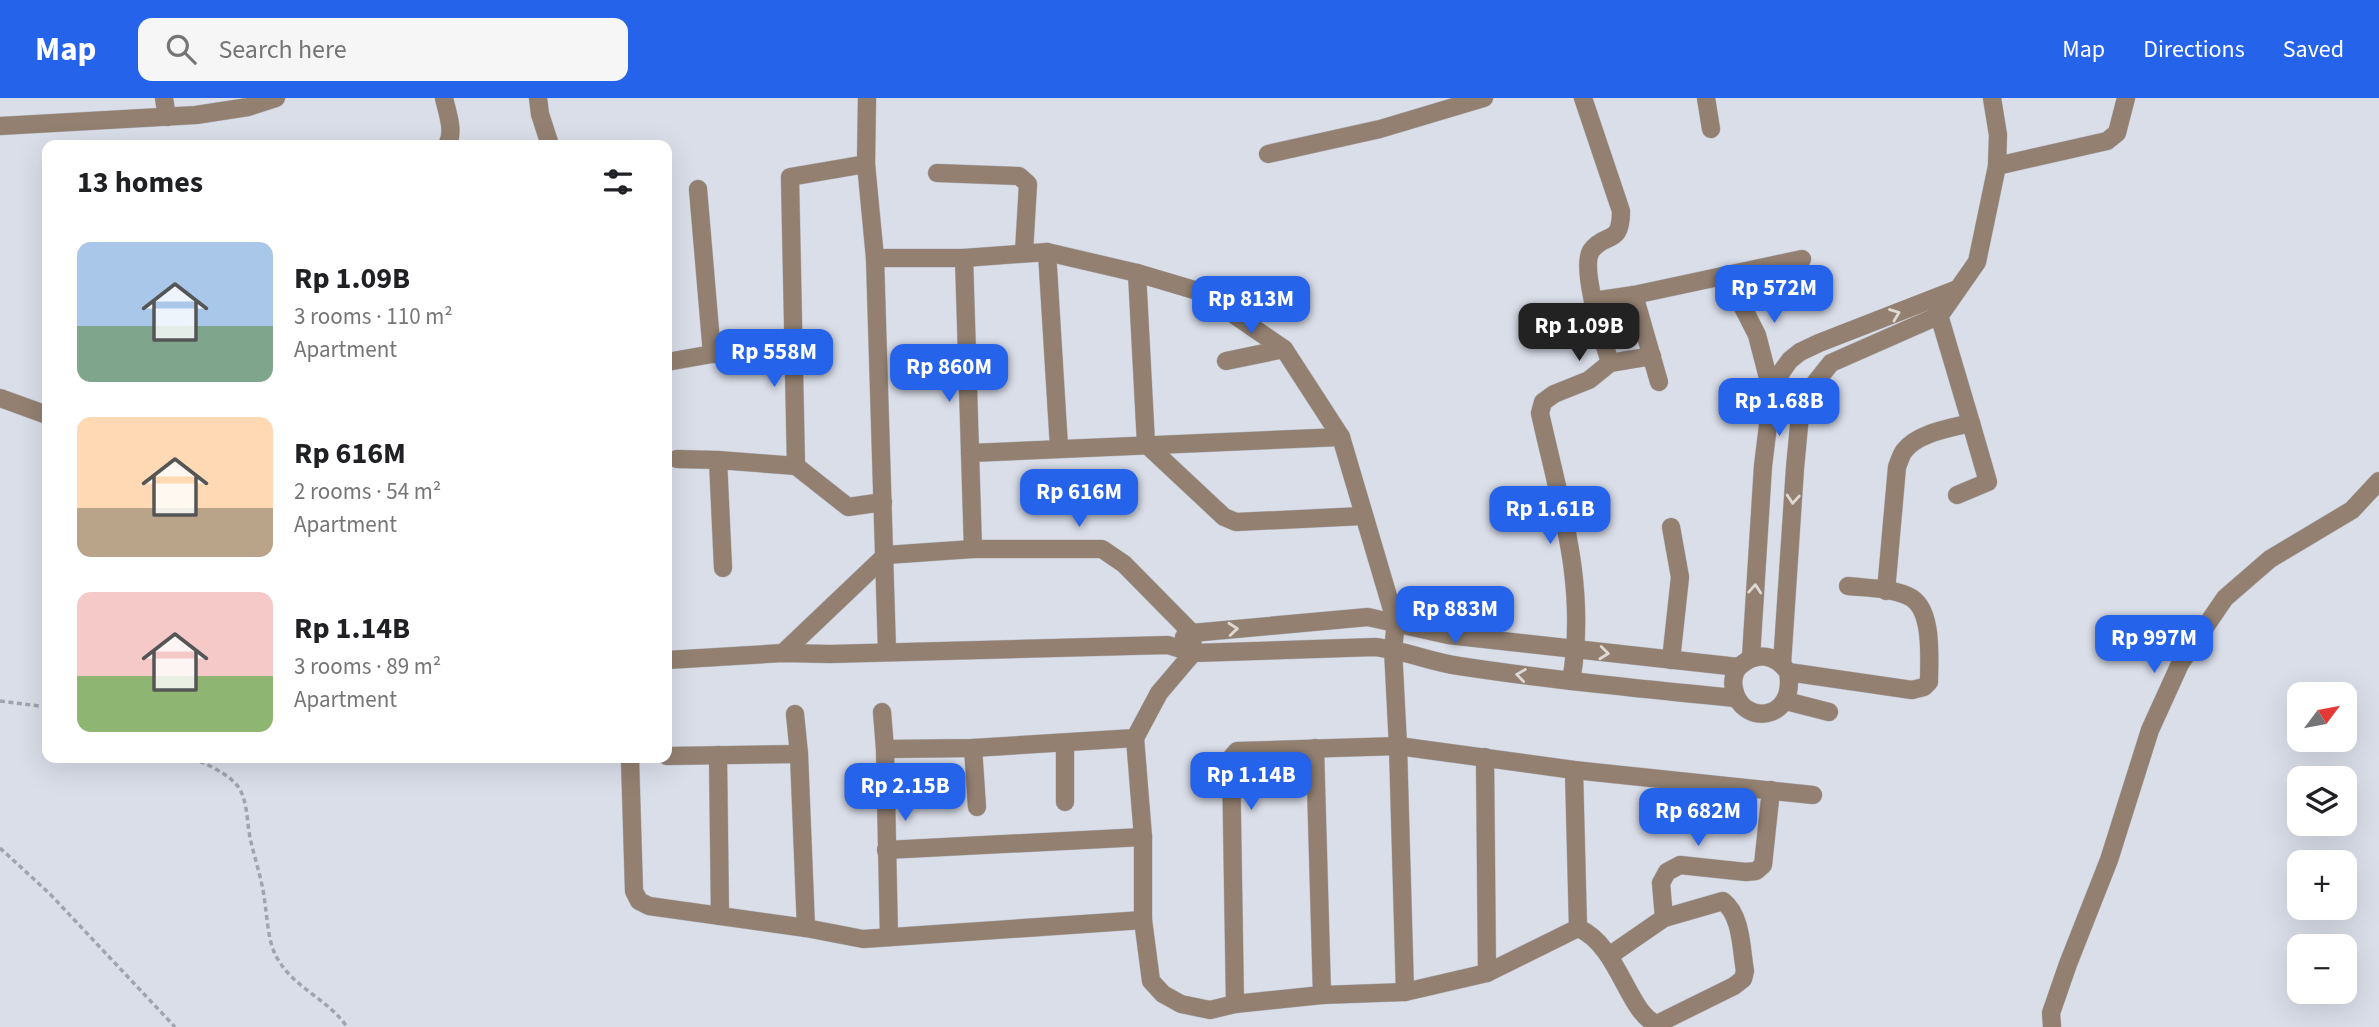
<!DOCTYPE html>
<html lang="en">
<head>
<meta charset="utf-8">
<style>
  :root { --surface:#fff; --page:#f6f6f6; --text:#202124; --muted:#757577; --accent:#2563eb }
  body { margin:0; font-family:"Source Sans 3",sans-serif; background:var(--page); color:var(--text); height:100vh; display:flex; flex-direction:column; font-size:26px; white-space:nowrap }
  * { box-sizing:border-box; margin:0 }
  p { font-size:23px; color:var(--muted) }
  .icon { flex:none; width:38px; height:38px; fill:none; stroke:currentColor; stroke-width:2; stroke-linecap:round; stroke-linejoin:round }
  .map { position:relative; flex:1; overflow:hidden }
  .panel { position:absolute; left:42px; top:42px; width:630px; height:623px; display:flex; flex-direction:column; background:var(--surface); border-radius:14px; box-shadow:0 7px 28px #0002 }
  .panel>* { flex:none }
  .needle { width:46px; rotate:58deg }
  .tools { position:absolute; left:2287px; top:584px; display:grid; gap:14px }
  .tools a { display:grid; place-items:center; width:70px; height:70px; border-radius:14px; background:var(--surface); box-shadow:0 7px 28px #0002; font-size:35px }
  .price { position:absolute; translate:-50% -60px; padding:0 16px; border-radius:14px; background:var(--accent); color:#fff; font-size:23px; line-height:46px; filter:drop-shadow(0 2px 4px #0008) }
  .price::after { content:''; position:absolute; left:50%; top:42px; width:21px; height:16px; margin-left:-10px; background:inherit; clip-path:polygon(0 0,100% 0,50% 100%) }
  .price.active { background:#222; color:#fff }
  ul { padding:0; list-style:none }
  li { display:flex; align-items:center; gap:21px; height:175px; padding:0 35px }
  li span { display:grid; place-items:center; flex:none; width:196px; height:140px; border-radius:14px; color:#555 }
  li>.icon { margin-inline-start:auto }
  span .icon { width:84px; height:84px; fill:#fffc; stroke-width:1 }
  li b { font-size:30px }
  h2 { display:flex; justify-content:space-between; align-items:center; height:84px; padding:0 35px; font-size:30px }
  header { display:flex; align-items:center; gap:42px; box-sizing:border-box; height:98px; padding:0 35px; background:var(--accent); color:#fff }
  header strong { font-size:33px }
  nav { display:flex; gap:38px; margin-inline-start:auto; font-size:24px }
  .search { width:490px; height:63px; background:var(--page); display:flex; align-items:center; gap:18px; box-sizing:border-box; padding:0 24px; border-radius:14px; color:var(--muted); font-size:26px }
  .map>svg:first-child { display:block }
</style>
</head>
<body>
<header>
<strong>Map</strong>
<div class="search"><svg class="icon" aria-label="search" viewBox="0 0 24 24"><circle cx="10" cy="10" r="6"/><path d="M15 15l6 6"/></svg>Search here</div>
<nav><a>Map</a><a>Directions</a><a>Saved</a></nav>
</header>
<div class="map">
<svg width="2379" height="929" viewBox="0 0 2379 929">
  <rect width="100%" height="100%" fill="#dadee9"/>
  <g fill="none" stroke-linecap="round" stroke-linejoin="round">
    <!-- minor casing -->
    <g stroke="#b6bac3" stroke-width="19">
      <g id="minor">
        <path d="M164 0 167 19"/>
        <path d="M444 0C447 14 455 34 447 47"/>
        <path d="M538 0 540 16 550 47"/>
        <path d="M867 0 866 66 875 160 887 553"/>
        <path d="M1583 0 1621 113C1621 149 1605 133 1591 153 1580 171 1604 244 1610 265"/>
        <path d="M1706 0 1711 31"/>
        <path d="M0 28 196 17 248 9 276 0"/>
        <path d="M1268 56 1380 31 1484 0"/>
        <path d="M866 66 790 79 796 368 848 409 883 404"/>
        <path d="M1997 68 2107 43 2117 35 2126 0"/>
        <path d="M937 75 1019 78 1028 86 1024 154"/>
        <path d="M698 91 712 256"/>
        <path d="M1047 154 1059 349"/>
        <path d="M875 160H964L1047 154 1137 175 1201 194 1284 251 1341 339 1396 525 1393 551 1398 648 1405 894"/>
        <path d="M964 160 973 451"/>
        <path d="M1137 175 1146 346 1224 419 1236 424 1363 418"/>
        <path d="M1727 178 1757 237 1772 295"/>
        <path d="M1634 197 1659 284"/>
        <path d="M1593 203 1634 197 1802 161"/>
        <path d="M1226 263 1284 251"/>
        <path d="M667 264 712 256H793"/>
        <path d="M0 300 47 317"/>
        <path d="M970 355 1341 339"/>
        <path d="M677 361 718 362"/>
        <path d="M1957 397 1988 384 1971 325"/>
        <path d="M1671 429 1680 479 1671 562"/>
        <path d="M723 470 718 362 796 368"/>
        <path d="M1886 493 1897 369C1899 364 1901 357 1904 353 1917 335 1951 330 1971 325L1936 207"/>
        <path d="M1184 539 1192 535 1368 519 1448 537 1738 569"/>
        <path d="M783 555 886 457 973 451H1102L1124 466 1192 535 1193 555 1159 595 1135 640 973 650 885 651"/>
        <path d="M1751 559 1763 368 1772 295 1782 273 1790 262 1800 254 1819 245 1955 192"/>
        <path d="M667 562 783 555 830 556 1168 547 1193 555 1375 549C1404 552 1430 564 1459 568 1551 582 1643 591 1735 600"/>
        <path d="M1782 566 1795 370 1800 317 1815 285 1831 265 1940 217 1977 164 1997 68 1998 37 1992 0"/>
        <path d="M1788 574C1797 624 1741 628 1734 591 1732 583 1734 572 1741 567 1758 553 1776 557 1788 574L1912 592 1924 589 1929 584C1929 561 1934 509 1908 498 1890 490 1867 490 1848 488"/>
        <path d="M1571 583C1588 489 1560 406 1540 315L1543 304 1554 296 1589 282 1610 265 1652 258"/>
        <path d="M1786 603 1829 614"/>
        <path d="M882 614 885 651 889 839"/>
        <path d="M795 616 799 656 806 830"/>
        <path d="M1135 640 1143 739V822L1151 883 1163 896 1181 906 1210 912 1235 906 1322 897 1405 894 1487 875 1578 830C1619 847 1628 916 1657 926L1734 888 1743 881 1745 873C1741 851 1742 818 1723 803L1664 820 1609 858"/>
        <path d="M973 650 977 709"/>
        <path d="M1315 650 1322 897"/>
        <path d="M718 657 720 818"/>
        <path d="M667 658 799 656"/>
        <path d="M1485 659 1487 875"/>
        <path d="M630 660 634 793 639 803 649 808 806 830 863 841 1143 822"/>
        <path d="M1574 672 1578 830"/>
        <path d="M1065 704V646"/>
        <path d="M886 752 1143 739"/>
        <path d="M1664 820 1661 785 1667 774 1680 767 1746 774 1756 773 1763 767 1771 692"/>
        <path d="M1235 906 1231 660 1237 653 1398 648 1574 672 1813 697"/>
        <path d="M2052 929 2051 915 2068 866 2109 762 2150 632 2180 566 2225 500 2270 461 2352 412 2379 383"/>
      </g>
    </g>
    <!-- path -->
    <g stroke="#a0a4ac" stroke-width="3.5" stroke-dasharray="5 3.5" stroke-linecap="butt">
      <path d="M0 603 47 609"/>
      <path d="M192 660C206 666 223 673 234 684 249 698 246 725 251 744 256 765 263 785 265 806 268 825 268 847 279 863 296 891 329 902 347 929"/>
      <path d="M0 750 50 796 175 929"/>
    </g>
    <!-- minor -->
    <use href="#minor" stroke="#938071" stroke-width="18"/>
  </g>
  <!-- one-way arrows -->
  <defs><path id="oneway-chevron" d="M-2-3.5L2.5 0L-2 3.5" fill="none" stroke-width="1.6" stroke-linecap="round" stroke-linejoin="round" transform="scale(1.75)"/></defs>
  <g stroke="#dfd9d4">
    <use href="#oneway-chevron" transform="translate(1895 216) rotate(-21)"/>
    <use href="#oneway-chevron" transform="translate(1793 401) rotate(94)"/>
    <use href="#oneway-chevron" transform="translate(1755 491) rotate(-86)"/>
    <use href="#oneway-chevron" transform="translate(1233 531) rotate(-5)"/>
    <use href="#oneway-chevron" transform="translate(1604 555) rotate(6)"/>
    <use href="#oneway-chevron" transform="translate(1521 577) rotate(-172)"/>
  </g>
</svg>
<div class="tools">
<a><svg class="needle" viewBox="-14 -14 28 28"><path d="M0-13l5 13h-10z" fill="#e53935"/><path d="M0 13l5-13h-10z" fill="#757577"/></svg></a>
<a><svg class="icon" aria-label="layers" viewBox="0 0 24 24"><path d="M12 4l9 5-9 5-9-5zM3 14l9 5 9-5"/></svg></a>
<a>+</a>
<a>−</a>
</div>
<b class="price" style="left:1774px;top:227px">Rp 572M</b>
<b class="price" style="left:1251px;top:238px">Rp 813M</b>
<b class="price active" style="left:1579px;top:265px">Rp 1.09B</b>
<b class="price" style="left:774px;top:291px">Rp 558M</b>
<b class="price" style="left:949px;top:306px">Rp 860M</b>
<b class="price" style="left:1779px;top:340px">Rp 1.68B</b>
<b class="price" style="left:1079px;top:431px">Rp 616M</b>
<b class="price" style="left:1550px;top:448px">Rp 1.61B</b>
<b class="price" style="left:1455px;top:548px">Rp 883M</b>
<b class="price" style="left:2154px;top:577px">Rp 997M</b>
<b class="price" style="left:1251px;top:714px">Rp 1.14B</b>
<b class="price" style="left:905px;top:725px">Rp 2.15B</b>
<b class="price" style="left:1698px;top:750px">Rp 682M</b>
<section class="panel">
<h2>13 homes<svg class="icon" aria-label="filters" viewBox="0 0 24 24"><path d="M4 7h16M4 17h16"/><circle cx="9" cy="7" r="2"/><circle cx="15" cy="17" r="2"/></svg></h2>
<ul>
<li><span style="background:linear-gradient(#a9c7e8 60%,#7fa58c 0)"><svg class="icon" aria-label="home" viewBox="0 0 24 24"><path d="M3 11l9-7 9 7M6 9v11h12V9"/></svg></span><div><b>Rp 1.09B</b><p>3 rooms · 110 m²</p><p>Apartment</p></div></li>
<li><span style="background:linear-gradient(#ffd9b3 65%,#b9a48a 0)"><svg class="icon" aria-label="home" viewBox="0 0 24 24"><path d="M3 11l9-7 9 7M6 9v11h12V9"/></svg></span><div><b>Rp 616M</b><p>2 rooms · 54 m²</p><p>Apartment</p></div></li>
<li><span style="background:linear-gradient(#f6c9c9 60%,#8fb573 0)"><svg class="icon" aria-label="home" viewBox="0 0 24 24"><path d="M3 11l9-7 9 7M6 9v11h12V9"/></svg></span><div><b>Rp 1.14B</b><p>3 rooms · 89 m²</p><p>Apartment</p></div></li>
</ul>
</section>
</div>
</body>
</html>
